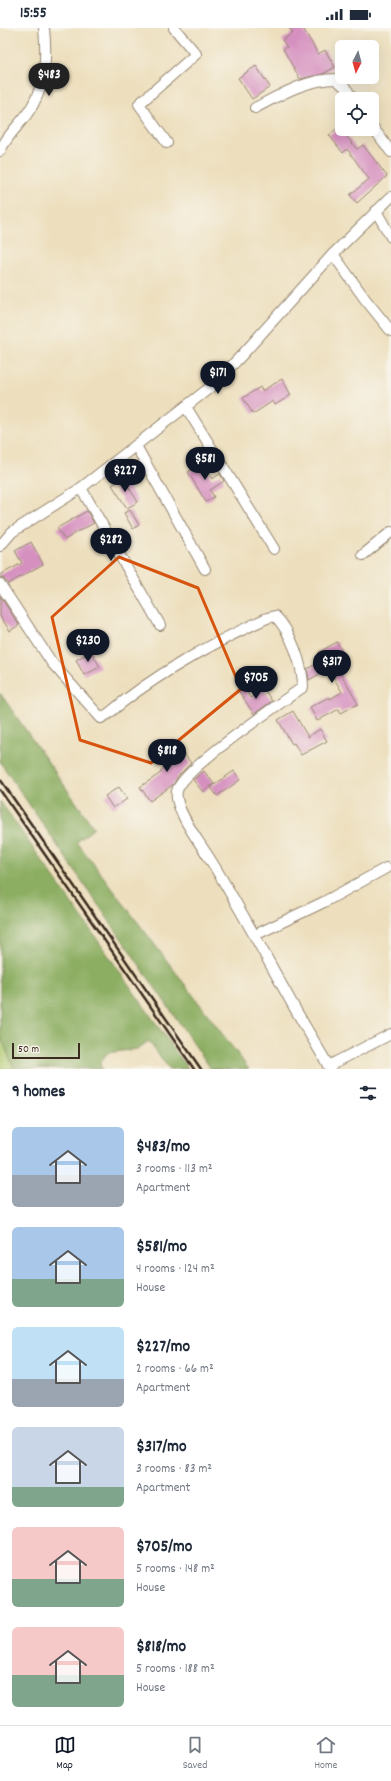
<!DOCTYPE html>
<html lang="en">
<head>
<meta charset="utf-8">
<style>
  :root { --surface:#fff; --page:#f2f2f3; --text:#1f2937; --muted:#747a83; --line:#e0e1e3; --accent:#111827 }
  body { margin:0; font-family:Dekko,sans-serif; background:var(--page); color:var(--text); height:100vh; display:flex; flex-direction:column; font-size:15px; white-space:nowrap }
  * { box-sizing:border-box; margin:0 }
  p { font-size:13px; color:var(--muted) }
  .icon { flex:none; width:22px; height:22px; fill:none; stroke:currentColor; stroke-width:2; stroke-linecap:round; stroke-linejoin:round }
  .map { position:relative; height:1041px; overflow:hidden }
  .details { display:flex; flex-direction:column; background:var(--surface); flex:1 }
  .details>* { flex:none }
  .needle { width:26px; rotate:186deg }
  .controls { position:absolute; left:335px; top:12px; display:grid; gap:8px }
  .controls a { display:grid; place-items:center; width:44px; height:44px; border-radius:6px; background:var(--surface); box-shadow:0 4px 16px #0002; font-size:20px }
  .scale { position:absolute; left:12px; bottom:10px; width:68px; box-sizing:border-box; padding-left:4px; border:2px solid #3b2a1e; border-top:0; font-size:11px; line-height:14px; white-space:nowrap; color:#3b2a1e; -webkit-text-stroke:3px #f7f3e8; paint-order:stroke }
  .price { position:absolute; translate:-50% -34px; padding:0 9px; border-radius:14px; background:var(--accent); color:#fff; font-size:13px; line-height:26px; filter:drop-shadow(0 1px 2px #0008) }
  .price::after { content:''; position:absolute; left:50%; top:24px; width:12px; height:9px; margin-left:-6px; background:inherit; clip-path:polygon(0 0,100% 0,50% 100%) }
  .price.on { background:#222; color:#fff }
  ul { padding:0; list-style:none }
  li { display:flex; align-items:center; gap:12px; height:100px; padding:0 12px }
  li span { display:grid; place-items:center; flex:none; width:112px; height:80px; border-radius:6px; color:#555 }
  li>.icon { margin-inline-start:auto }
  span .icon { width:48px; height:48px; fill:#fffc; stroke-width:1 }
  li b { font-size:17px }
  h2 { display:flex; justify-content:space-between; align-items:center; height:48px; padding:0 12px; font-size:17px }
  .status { display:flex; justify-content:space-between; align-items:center; height:28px; padding:0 20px; background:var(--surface); direction:ltr }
  .status svg { height:11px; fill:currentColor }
  .menu { display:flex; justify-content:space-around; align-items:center; height:56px; border-top:1px solid var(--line); background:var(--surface); font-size:11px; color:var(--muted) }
  .menu a { display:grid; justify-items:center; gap:2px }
  .menu .on { color:var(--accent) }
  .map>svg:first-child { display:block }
</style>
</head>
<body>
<div class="status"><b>15:55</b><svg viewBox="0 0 49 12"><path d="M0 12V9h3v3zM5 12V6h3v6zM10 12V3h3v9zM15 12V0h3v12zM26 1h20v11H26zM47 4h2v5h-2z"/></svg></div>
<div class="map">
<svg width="391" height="1041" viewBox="0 0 391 1041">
  <rect width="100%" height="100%" fill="#f7f3e8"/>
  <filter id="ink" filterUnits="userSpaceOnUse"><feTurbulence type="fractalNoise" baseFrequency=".025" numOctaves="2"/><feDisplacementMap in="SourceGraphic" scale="8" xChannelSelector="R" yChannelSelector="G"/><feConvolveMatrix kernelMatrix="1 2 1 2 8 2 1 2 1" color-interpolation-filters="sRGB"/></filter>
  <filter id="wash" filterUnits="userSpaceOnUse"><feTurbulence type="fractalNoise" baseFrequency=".012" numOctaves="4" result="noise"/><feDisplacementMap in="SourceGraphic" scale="16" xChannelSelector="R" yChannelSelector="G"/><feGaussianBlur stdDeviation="0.9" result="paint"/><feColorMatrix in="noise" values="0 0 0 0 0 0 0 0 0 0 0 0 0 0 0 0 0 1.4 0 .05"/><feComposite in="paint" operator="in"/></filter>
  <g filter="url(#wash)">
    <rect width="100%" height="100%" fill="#eddfbd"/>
    <!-- green -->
    <path fill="#b0ca6f" stroke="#767a46" d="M0 1007 14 1040 15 1041H0Z"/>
    <!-- forest -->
    <g fill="#8cae62" stroke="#646c40">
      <path d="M0 665 94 800 77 814 249 1041H211L0 734Z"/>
      <path d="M0 773 188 1041H169L149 1013 137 1021 107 1025 100 1036 102 1041 14 1040 0 1007Z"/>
    </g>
    <g id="blocks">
      <!-- building -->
      <g fill="#d690c0">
        <path d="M289 0H303L318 26 325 22 335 39 323 46 300 51 283 21 287 19 282 12 293 5Z"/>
        <path d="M256 38 270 59 252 71 238 50Z"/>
        <path d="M339 99 357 121 363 117 387 148 357 175 350 167 369 151 347 121 343 125 329 107Z"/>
        <path d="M282 351 291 367 275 377 273 373 253 386 243 370 260 359 262 363Z"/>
        <path d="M203 435 212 451 220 446 224 453 210 462 214 469 206 474 188 444Z"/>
        <path d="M123 450 138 474 127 480 112 457Z"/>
        <path d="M130 482 139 497 133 501 124 485Z"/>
        <path d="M87 483 94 495 79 503V502L65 512 57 500Z"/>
        <path d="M31 514 43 536 8 556 3 550H0V547L22 535 15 523Z"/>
        <path d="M0 568 19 597 10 603 0 588Z"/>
        <path d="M337 614 345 628 334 634 358 676 341 685 339 681 317 693 310 679 329 669 330 671 342 664 329 641 309 652 307 641 323 632 319 624Z"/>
        <path d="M91 623 100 639 84 647 76 632Z"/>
        <path d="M244 658 250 670 264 661 272 673 254 686 238 662Z"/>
        <path d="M293 683 308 709 320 701 327 713 301 727 294 715 292 716 278 692Z"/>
        <path d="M175 714 191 735 178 748 174 756 150 773 140 759 162 744 160 743 173 732 165 722Z"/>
        <path d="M204 743 214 756 203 764 193 752Z"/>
        <path d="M234 743 240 752 217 768 211 759Z"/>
        <path d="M119 759 127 771 113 780 105 768Z"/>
      </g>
    </g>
  </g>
  <g filter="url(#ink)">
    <use href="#blocks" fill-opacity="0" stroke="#94846e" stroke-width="1"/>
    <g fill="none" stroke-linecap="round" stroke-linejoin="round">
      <!-- minor casing -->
      <g stroke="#94846e" stroke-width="12">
        <g id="minor">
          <path d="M255 80C280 67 307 51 336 51L345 59 353 71"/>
          <path d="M372 98 391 124"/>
          <path d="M167 115 139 76 196 26 174 0"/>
          <path d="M0 123C6 109 18 98 27 86 46 60 47 30 44 0"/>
          <path d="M376 183 391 209"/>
          <path d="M333 226 365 271 391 303"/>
          <path d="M186 379 274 521"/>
          <path d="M136 418 205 541"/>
          <path d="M81 460 160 597"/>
          <path d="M0 518 12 504 81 460 212 358 242 327 333 226 391 169"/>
          <path d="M363 527 391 504"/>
          <path d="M0 556 52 635 101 690 108 686C155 646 211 616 267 590L275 588C291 603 303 638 303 659 280 676 183 740 177 763 173 779 199 814 208 828 237 874 262 922 289 970 302 994 317 1017 330 1041"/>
          <path d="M255 907 324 874 386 840"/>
          <path d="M328 1038 391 1006"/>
        </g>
      </g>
      <!-- minor -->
      <use href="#minor" stroke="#fff" stroke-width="10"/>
      <!-- rail -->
      <g stroke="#3b2a1e" stroke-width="2.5">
        <path d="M0 751 201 1041"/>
        <path d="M0 762 194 1041"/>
      </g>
    </g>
  </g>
  <!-- marked area -->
  <path fill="none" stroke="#d7540e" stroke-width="3" stroke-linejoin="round" d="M119 529 198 560 241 661 151 735 80 712 52 589Z"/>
</svg>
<div class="controls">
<a><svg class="needle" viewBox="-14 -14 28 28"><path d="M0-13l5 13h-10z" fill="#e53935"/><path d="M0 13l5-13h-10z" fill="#747a83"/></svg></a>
<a><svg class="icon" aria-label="locate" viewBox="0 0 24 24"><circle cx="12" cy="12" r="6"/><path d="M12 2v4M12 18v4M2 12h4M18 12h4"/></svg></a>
</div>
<div class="scale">50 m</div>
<b class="price on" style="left:49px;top:69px">$483</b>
<b class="price" style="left:218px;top:367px">$171</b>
<b class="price" style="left:205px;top:453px">$581</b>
<b class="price" style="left:125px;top:465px">$227</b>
<b class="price" style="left:111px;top:534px">$282</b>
<b class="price" style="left:88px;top:635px">$230</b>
<b class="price" style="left:332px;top:656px">$317</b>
<b class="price" style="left:256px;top:672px">$705</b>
<b class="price" style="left:167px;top:745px">$818</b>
</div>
<section class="details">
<h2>9 homes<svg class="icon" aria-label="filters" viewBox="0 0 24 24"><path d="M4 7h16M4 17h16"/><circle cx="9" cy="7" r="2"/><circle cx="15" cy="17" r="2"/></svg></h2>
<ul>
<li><span style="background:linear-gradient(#a9c7e8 60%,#9aa5b1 0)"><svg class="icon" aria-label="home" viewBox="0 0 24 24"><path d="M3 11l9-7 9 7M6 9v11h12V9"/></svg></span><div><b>$483/mo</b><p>3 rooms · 113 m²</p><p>Apartment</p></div></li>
<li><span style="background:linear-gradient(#a9c7e8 65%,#7fa58c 0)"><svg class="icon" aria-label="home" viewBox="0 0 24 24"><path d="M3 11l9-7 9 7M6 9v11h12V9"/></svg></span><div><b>$581/mo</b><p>4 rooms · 124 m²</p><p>House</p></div></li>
<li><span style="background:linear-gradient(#bfe0f5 65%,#9aa5b1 0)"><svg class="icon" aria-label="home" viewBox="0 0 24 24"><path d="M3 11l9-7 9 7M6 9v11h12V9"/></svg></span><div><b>$227/mo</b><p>2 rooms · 66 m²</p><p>Apartment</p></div></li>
<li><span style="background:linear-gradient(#c9d6e8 75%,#7fa58c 0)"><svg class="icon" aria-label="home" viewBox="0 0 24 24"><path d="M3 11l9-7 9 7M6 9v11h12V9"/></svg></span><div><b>$317/mo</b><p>3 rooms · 83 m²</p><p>Apartment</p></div></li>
<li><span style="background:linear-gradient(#f6c9c9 65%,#7fa58c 0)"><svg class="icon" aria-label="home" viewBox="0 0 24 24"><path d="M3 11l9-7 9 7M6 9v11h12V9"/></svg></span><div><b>$705/mo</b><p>5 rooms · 148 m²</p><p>House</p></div></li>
<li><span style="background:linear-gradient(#f6c9c9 60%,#7fa58c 0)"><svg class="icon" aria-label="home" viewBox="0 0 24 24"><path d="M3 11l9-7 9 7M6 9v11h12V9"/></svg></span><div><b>$818/mo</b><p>5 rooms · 188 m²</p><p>House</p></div></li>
</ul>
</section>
<nav class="menu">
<a class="on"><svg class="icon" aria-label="map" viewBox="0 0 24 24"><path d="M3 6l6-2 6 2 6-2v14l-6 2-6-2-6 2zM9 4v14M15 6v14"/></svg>Map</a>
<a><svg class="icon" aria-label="saved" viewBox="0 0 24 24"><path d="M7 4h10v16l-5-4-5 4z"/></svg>Saved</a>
<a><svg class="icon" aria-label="home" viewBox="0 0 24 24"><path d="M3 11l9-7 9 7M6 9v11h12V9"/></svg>Home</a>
</nav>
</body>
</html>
